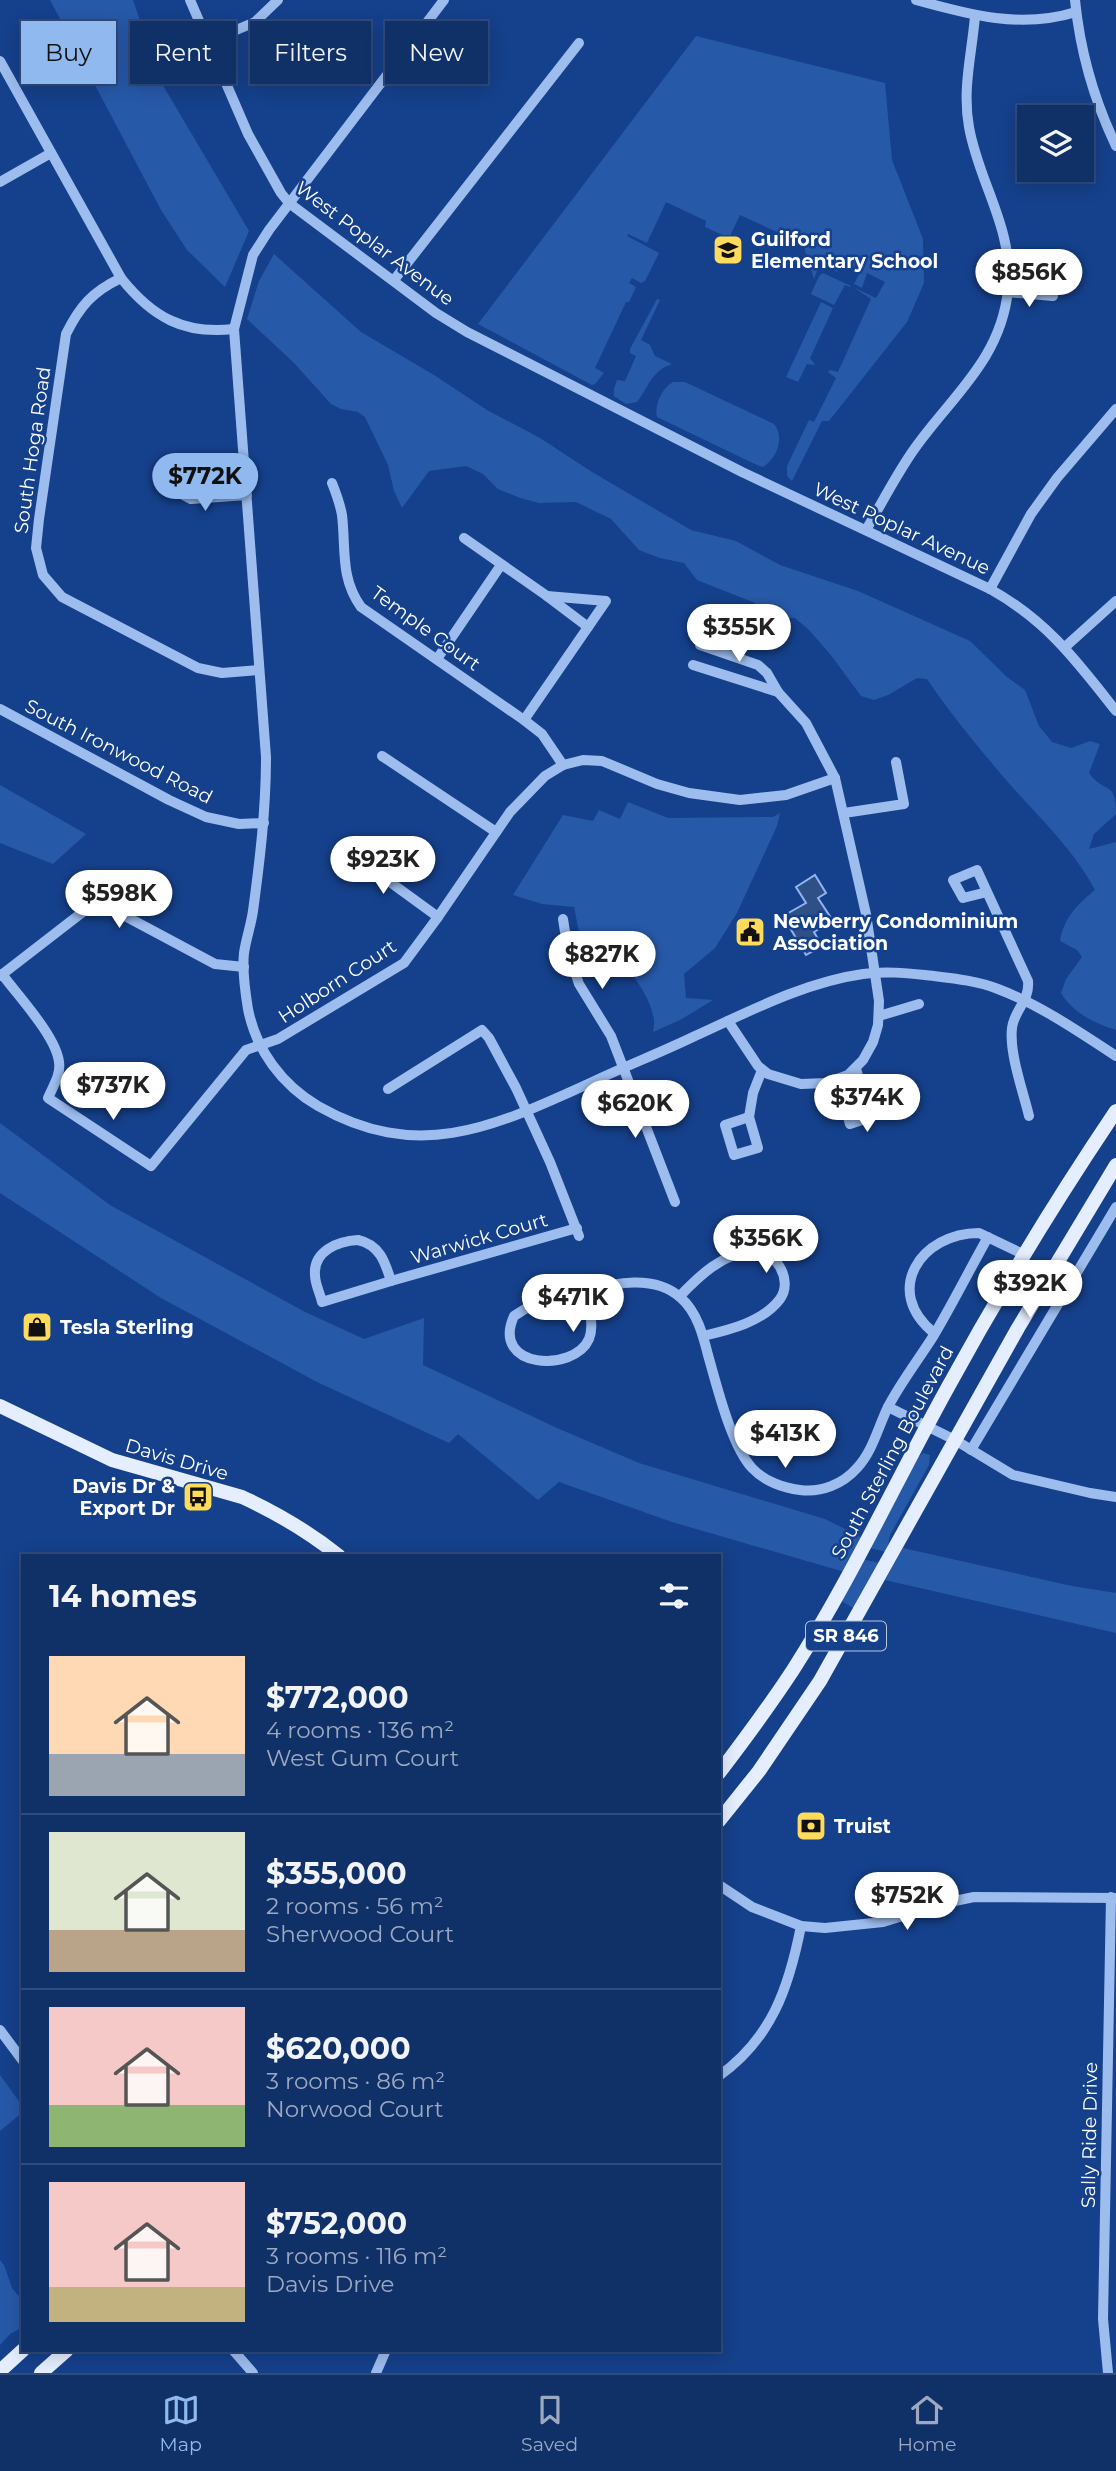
<!DOCTYPE html>
<html lang="en">
<head>
<meta charset="utf-8">
<style>
  :root { --surface:#103068; --page:#19386e; --text:#f1f3f6; --muted:#9ca9c0; --line:#304b7c; --accent:#90b9f0 }
  body { margin:0; font-family:Montserrat,sans-serif; background:var(--page); color:var(--text); height:100vh; display:flex; flex-direction:column; font-size:26px; white-space:nowrap }
  * { box-sizing:border-box; margin:0 }
  p { font-size:23px; color:var(--muted) }
  .icon { flex:none; width:38px; height:38px; fill:none; stroke:currentColor; stroke-width:2; stroke-linecap:round; stroke-linejoin:round }
  .map { position:relative; flex:1; overflow:hidden }
  .drawer { position:absolute; left:21px; top:1554px; width:700px; height:798px; display:flex; flex-direction:column; background:var(--surface); border-radius:0px; box-shadow:0 4px 18px #0003,0 0 0 2px var(--line) }
  .drawer>* { flex:none }
  .top-card { position:absolute; left:21px; top:21px; width:700px; height:63px; display:flex; gap:14px }
  .tools { position:absolute; left:1017px; top:105px; display:grid; gap:14px }
  .tools a { display:grid; place-items:center; width:77px; height:77px; border-radius:0px; background:var(--surface); box-shadow:0 4px 18px #0003,0 0 0 2px var(--line); font-size:35px }
  .price { position:absolute; translate:-50% -60px; padding:0 16px; border-radius:24px; background:#fff; color:#222; font-size:23px; line-height:46px; filter:drop-shadow(0 2px 4px #0008) }
  .price::after { content:''; position:absolute; left:50%; top:42px; width:21px; height:16px; margin-left:-10px; background:inherit; clip-path:polygon(0 0,100% 0,50% 100%) }
  .price.active { background:var(--accent); color:#111 }
  ul { padding:0; list-style:none }
  li { display:flex; align-items:center; gap:21px; height:175px; padding:0 28px }
  li+li { border-top:2px solid var(--line) }
  li span { display:grid; place-items:center; flex:none; width:196px; height:140px; border-radius:0px; color:#555 }
  li>.icon { margin-inline-start:auto }
  span .icon { width:84px; height:84px; fill:#fffc; stroke-width:1 }
  li b { font-size:30px }
  h2 { display:flex; justify-content:space-between; align-items:center; height:84px; padding:0 28px; font-size:30px }
  .tag { padding:0 24px; border-radius:0px; background:var(--surface); box-shadow:0 4px 18px #0003,0 0 0 2px var(--line); font-size:24px; line-height:63px }
  .tag.active { background:var(--accent); color:#111 }
  .tab-bar { display:flex; justify-content:space-around; align-items:center; height:98px; border-top:2px solid var(--line); background:var(--surface); font-size:19px; color:var(--muted) }
  .tab-bar a { display:grid; justify-items:center; gap:4px }
  .tab-bar .active { color:var(--accent) }
  .map>svg:first-child { display:block }
</style>
</head>
<body>
<div class="map">
<svg width="1116" height="2373" viewBox="0 0 1116 2373">
  <rect width="100%" height="100%" fill="#15408b"/>
  <!-- green -->
  <g fill="#2759a9">
    <path d="M50 0H133L161 82 249 231 225 287 187 250 161 210Z"/>
    <path d="M696 36 885 83 892 160 923 239 924 283 907 322 829 421H822L792 481 787 476V466L809 420 814 422 836 378 828 372 830 370 838 372 871 299 853 287 876 298 885 282 867 273 862 288 854 284 861 270 843 261 837 272 824 266 817 271 814 279 803 244 740 215 729 238 705 227 706 221 666 202 647 243 628 234 627 236 659 253 645 281 641 283 632 278 629 283 636 287 629 302H626L595 368 604 373 595 384 592 385 478 324Z"/>
    <path d="M274 254 361 332 434 375 487 410 540 438 592 472 691 530 736 541 780 565 858 591 970 641 1007 677 1025 690 1039 726 1052 742 1071 748 1090 741 1100 744 1089 773C1105 795 1116 779 1116 814L1094 834 1089 849 1116 842V1030C1094 1023 1073 1013 1061 993L1066 979 1082 957 1077 950 1060 941C1064 917 1078 904 1095 890 1072 846 1032 811 1000 773 975 743 949 712 927 679L917 678 888 695 874 700 861 696 830 654 809 630 795 618 762 617 755 603 697 580 684 563 660 558 639 550 611 519 576 502 539 503 520 498 498 489 483 474 466 466 429 471 402 508 394 491 388 465 365 417 358 412 341 409 331 404 294 363 247 319 259 281Z"/>
    <path d="M823 273 851 286 850 287 845 285 834 305 811 294 819 276Z"/>
    <path d="M657 299 660 300 641 340 650 345 655 356 672 364C651 371 649 387 637 402L626 404 614 396V389L617 380 625 381 636 356 630 353V349Z"/>
    <path d="M821 302 833 308 810 358 815 365 807 364 798 382 786 377Z"/>
    <path d="M673 382H685L774 424C785 438 777 458 763 467L759 466 657 417C654 405 662 388 673 382Z"/>
    <path d="M0 785 86 834 53 864 0 843Z"/>
    <path d="M628 802 668 818 773 817 780 813 777 826 737 913 715 948 684 974 686 998 713 1000 680 1020 653 1032C659 1009 638 984 627 966L598 969 586 968 574 907 542 904 513 895 563 815 593 821 599 810 620 819Z"/>
    <path d="M0 1123 110 1205 305 1312 364 1339 424 1318 423 1365 557 1428 639 1463 825 1519 867 1540 848 1573 672 1522 559 1482 538 1500 458 1434 449 1443 317 1382 161 1298 0 1193Z"/>
    <path d="M923 1453 930 1455 929 1465 890 1535 887 1552 869 1548 917 1458Z"/>
    <path d="M903 1548 1072 1586 1116 1593V1633L885 1580Z"/>
    <path d="M861 1559 880 1563 855 1609 840 1600Z"/>
    <path d="M0 2075 23 2107V2112L0 2131Z"/>
    <path d="M0 2260 4 2265 12 2288 23 2301V2327L10 2334 0 2345Z"/>
  </g>
  <!-- water -->
  <path fill="#2f4f87" stroke="#8fb6f2" stroke-width="2" d="M815 875 826 893 818 898 833 921 814 932 822 946 806 955 783 916 806 903 796 887Z"/>
  <g fill="none" stroke-linecap="round" stroke-linejoin="round">
    <!-- minor -->
    <g stroke="#9dbdef" stroke-width="10">
      <path d="M190 0 248 134 281 193 289 203 436 313 467 332 742 472 990 589C1047 621 1076 660 1116 711"/>
      <path d="M444 0 269 230 253 255 234 329 266 757C266 809 260 859 253 911 251 925 246 939 244 953 242 971 245 991 248 1009 256 1050 282 1085 318 1106 418 1163 493 1127 588 1084 623 1067 660 1053 695 1036 748 1012 805 982 863 974 884 971 905 973 925 975 949 978 975 980 998 989 1040 1005 1078 1031 1116 1056"/>
      <path d="M916 0C970 15 1021 29 1076 12"/>
      <path d="M1075 0C1080 50 1094 100 1116 146"/>
      <path d="M208 42 255 22 278 0"/>
      <path d="M0 61 121 278C152 317 184 335 234 329"/>
      <path d="M0 182 51 153"/>
      <path d="M121 278C92 292 80 306 66 334L39 519 36 548 43 575 62 597 198 668 222 673 258 670"/>
      <path d="M394 280 579 43"/>
      <path d="M1008 292 1053 296"/>
      <path d="M332 483C336 493 340 504 342 515 346 549 340 578 361 607L524 720 542 734 563 765"/>
      <path d="M172 489 191 499 247 495"/>
      <path d="M866 530C882 503 897 473 915 448 952 396 1001 359 1008 290 1014 228 979 184 969 127 962 89 972 53 975 16"/>
      <path d="M464 538 547 596 588 627"/>
      <path d="M990 589 1031 514 1057 478 1116 409"/>
      <path d="M700 645 758 665 767 673 778 692 806 723 835 778 866 914 879 1001 878 1025 873 1042 863 1060 848 1075 826 1083 801 1084 768 1074 758 1066 728 1021"/>
      <path d="M1065 647 1116 601"/>
      <path d="M437 659 501 565"/>
      <path d="M693 665 778 692"/>
      <path d="M0 709 169 800 206 817 239 824 264 823"/>
      <path d="M524 720 606 601 547 596"/>
      <path d="M382 756 496 832"/>
      <path d="M844 813 904 804 896 762"/>
      <path d="M346 850 438 917"/>
      <path d="M987 892 963 898 953 880 977 870 1028 981C1030 1001 1014 1010 1012 1028 1009 1053 1023 1091 1029 1116"/>
      <path d="M563 919 568 951 579 984 611 1036 675 1202"/>
      <path d="M2 974C18 996 56 1036 59 1062 61 1075 53 1086 48 1098L151 1166 246 1050 278 1039 404 963 438 917 510 812 545 776 563 765 583 760 602 761 657 784 689 793 740 800 786 795 835 778"/>
      <path d="M0 976 97 901 215 964 244 967"/>
      <path d="M879 1016 919 1004"/>
      <path d="M837 1080 850 1124 871 1117 856 1069"/>
      <path d="M388 1089 482 1030 489 1038 516 1088 550 1162 579 1236"/>
      <path d="M749 1117 758 1148 734 1155 725 1125Z"/>
      <path d="M749 1117 753 1093 762 1070"/>
      <path d="M358 1240C380 1245 385 1262 391 1281L322 1302C320 1293 315 1284 315 1275 313 1251 338 1241 358 1240Z"/>
      <path d="M391 1281 577 1228"/>
      <path d="M584 1291C614 1283 655 1274 681 1298 697 1312 703 1335 708 1355 717 1386 731 1445 752 1468 764 1481 783 1488 800 1490 821 1493 843 1484 857 1468 873 1451 878 1427 888 1407 901 1382 919 1359 934 1335 953 1303 970 1269 988 1237"/>
      <path d="M584 1291C588 1305 595 1324 589 1339 574 1373 490 1369 514 1316L525 1309Z"/>
      <path d="M680 1296C699 1276 722 1254 751 1251 775 1248 794 1280 780 1299 763 1322 729 1330 703 1336"/>
      <path d="M934 1333C882 1291 921 1233 979 1233L1025 1255"/>
      <path d="M888 1407 955 1440 1013 1475 1090 1493 1116 1497"/>
      <path d="M971 1450 1116 1207"/>
      <path d="M719 1885 752 1907 801 1926 825 1928 883 1922 945 1903 974 1897 1116 1898"/>
      <path d="M0 2030 23 2061"/>
      <path d="M719 2076C772 2038 789 1987 801 1926"/>
      <path d="M233 2350 253 2373"/>
      <path d="M376 2373 386 2350"/>
      <path d="M1108 2373 1103 2319 1111 1897"/>
    </g>
    <!-- major -->
    <g stroke="#e5eeff" stroke-width="14">
      <path d="M0 1406 112 1460 242 1497C277 1513 309 1532 339 1556"/>
      <path d="M719 1773C745 1739 770 1705 793 1670 851 1579 896 1481 948 1387 1000 1292 1056 1200 1116 1111"/>
      <path d="M719 1821 759 1771 820 1681 1018 1328 1116 1165"/>
      <path d="M0 2371 23 2350"/>
      <path d="M41 2373 67 2350"/>
    </g>
  </g>
  <!-- icons -->
  <defs>
    <g id="school-square" transform="scale(1.575)"><rect x="-9" y="-9" width="18" height="18" rx="4" fill="#ffdb5b" stroke="#15408b"/><path d="M0-5L7-2L0 1L-7-2ZM-4 1L0 2.5L4 1V4Q0 6-4 4Z" fill="#111"/></g>
    <g id="civic-square" transform="scale(1.575)"><rect x="-9" y="-9" width="18" height="18" rx="4" fill="#ffdb5b" stroke="#15408b"/><path d="M-.6-6.5H3V-4.5H.6V-3L4-1V1h2V6H-6V1h2V-1L-.6-3ZM-1.2 2.5V6h2.4V2.5Z" fill="#111"/></g>
    <g id="shop-square" transform="scale(1.575)"><rect x="-9" y="-9" width="18" height="18" rx="4" fill="#ffdb5b" stroke="#15408b"/><path d="M-5-2.5h2.3a2.7 3.5 0 0 1 5.4 0H5L5.5 6h-11ZM-1.5-2.5h3a1.5 2.3 0 0 0-3 0Z" fill="#111"/></g>
    <g id="bus-square" transform="scale(1.575)"><rect x="-9" y="-9" width="18" height="18" rx="4" fill="#ffdb5b" stroke="#15408b"/><path d="M-5-6H5V4H4V6H2V4H-2V6H-4V4H-5ZM-3.5-4V0h7V-4ZM-3.5 1.2v1.5H-2V1.2ZM2 1.2v1.5H3.5V1.2Z" fill="#111"/></g>
    <g id="bank-square" transform="scale(1.575)"><rect x="-9" y="-9" width="18" height="18" rx="4" fill="#ffdb5b" stroke="#15408b"/><path d="M-6-4H6V4H-6ZM0-2.3a2.3 2.3 0 1 0 0 4.6a2.3 2.3 0 1 0 0-4.6Z" fill="#111"/></g>
  </defs>
  <g fill-rule="evenodd">
    <use href="#school-square" x="728" y="250"/>
    <use href="#civic-square" x="750" y="932"/>
    <use href="#shop-square" x="37" y="1327"/>
    <use href="#bus-square" x="198" y="1497"/>
    <use href="#bank-square" x="811" y="1826"/>
  </g>
  <g text-anchor="middle" stroke-width="5" stroke-linejoin="round" paint-order="stroke">
    <!-- shield labels -->
    <rect fill="#15408b" stroke="#b9c6dc" stroke-width="2" x="806" y="1621.5" width="80" height="29" rx="5"/>
    <g font-size="18" font-weight="bold" fill="#fff">
      <text x="846" y="1642">SR 846</text>
    </g>
    <!-- poi labels -->
    <g font-size="19" font-weight="bold" fill="#fff" stroke="#15408b" text-anchor="start">
      <text x="751" y="246">Guilford<tspan x="751" dy="22">Elementary School</tspan></text>
      <text x="773" y="928">Newberry Condominium<tspan x="773" dy="22">Association</tspan></text>
      <text x="60" y="1334">Tesla Sterling</text>
      <text x="175" y="1493" text-anchor="end">Davis Dr &amp;<tspan x="175" dy="22">Export Dr</tspan></text>
      <text x="834" y="1833">Truist</text>
    </g>
    <!-- street labels -->
    <g font-size="19" fill="#fff" stroke="#15408b">
      <text transform="translate(375 243) rotate(37)" y="7">West Poplar Avenue</text>
      <text transform="translate(32 450) rotate(-82)" y="7">South Hoga Road</text>
      <text transform="translate(902 528) rotate(25)" y="7">West Poplar Avenue</text>
      <text transform="translate(426 628) rotate(36)" y="7">Temple Court</text>
      <text transform="translate(119 751) rotate(27)" y="7">South Ironwood Road</text>
      <text transform="translate(337 981) rotate(-33)" y="7">Holborn Court</text>
      <text transform="translate(479 1238) rotate(-16)" y="7">Warwick Court</text>
      <text transform="translate(892 1452) rotate(-62)" y="7">South Sterling Boulevard</text>
      <text transform="translate(177 1459) rotate(16)" y="7">Davis Drive</text>
      <text transform="translate(1089 2135) rotate(-89)" y="7">Sally Ride Drive</text>
    </g>
  </g>
</svg>
<div class="tools">
<a><svg class="icon" aria-label="layers" viewBox="0 0 24 24"><path d="M12 4l9 5-9 5-9-5zM3 14l9 5 9-5"/></svg></a>
</div>
<b class="price" style="left:1029px;top:309px">$856K</b>
<b class="price active" style="left:205px;top:513px">$772K</b>
<b class="price" style="left:739px;top:664px">$355K</b>
<b class="price" style="left:383px;top:896px">$923K</b>
<b class="price" style="left:119px;top:930px">$598K</b>
<b class="price" style="left:602px;top:991px">$827K</b>
<b class="price" style="left:113px;top:1122px">$737K</b>
<b class="price" style="left:867px;top:1134px">$374K</b>
<b class="price" style="left:635px;top:1140px">$620K</b>
<b class="price" style="left:766px;top:1275px">$356K</b>
<b class="price" style="left:1030px;top:1320px">$392K</b>
<b class="price" style="left:573px;top:1334px">$471K</b>
<b class="price" style="left:785px;top:1470px">$413K</b>
<b class="price" style="left:907px;top:1932px">$752K</b>
<div class="top-card">
<a class="tag active">Buy</a>
<a class="tag">Rent</a>
<a class="tag">Filters</a>
<a class="tag">New</a>
</div>
<section class="drawer">
<h2>14 homes<svg class="icon" aria-label="filters" viewBox="0 0 24 24"><path d="M4 7h16M4 17h16"/><circle cx="9" cy="7" r="2"/><circle cx="15" cy="17" r="2"/></svg></h2>
<ul>
<li><span style="background:linear-gradient(#ffd9b3 70%,#9aa5b1 0)"><svg class="icon" aria-label="home" viewBox="0 0 24 24"><path d="M3 11l9-7 9 7M6 9v11h12V9"/></svg></span><div><b>$772,000</b><p>4 rooms · 136 m²</p><p>West Gum Court</p></div></li>
<li><span style="background:linear-gradient(#dfe7d0 70%,#b9a48a 0)"><svg class="icon" aria-label="home" viewBox="0 0 24 24"><path d="M3 11l9-7 9 7M6 9v11h12V9"/></svg></span><div><b>$355,000</b><p>2 rooms · 56 m²</p><p>Sherwood Court</p></div></li>
<li><span style="background:linear-gradient(#f6c9c9 70%,#8fb573 0)"><svg class="icon" aria-label="home" viewBox="0 0 24 24"><path d="M3 11l9-7 9 7M6 9v11h12V9"/></svg></span><div><b>$620,000</b><p>3 rooms · 86 m²</p><p>Norwood Court</p></div></li>
<li><span style="background:linear-gradient(#f6c9c9 75%,#c2b280 0)"><svg class="icon" aria-label="home" viewBox="0 0 24 24"><path d="M3 11l9-7 9 7M6 9v11h12V9"/></svg></span><div><b>$752,000</b><p>3 rooms · 116 m²</p><p>Davis Drive</p></div></li>
</ul>
</section>
</div>
<nav class="tab-bar">
<a class="active"><svg class="icon" aria-label="map" viewBox="0 0 24 24"><path d="M3 6l6-2 6 2 6-2v14l-6 2-6-2-6 2zM9 4v14M15 6v14"/></svg>Map</a>
<a><svg class="icon" aria-label="saved" viewBox="0 0 24 24"><path d="M7 4h10v16l-5-4-5 4z"/></svg>Saved</a>
<a><svg class="icon" aria-label="home" viewBox="0 0 24 24"><path d="M3 11l9-7 9 7M6 9v11h12V9"/></svg>Home</a>
</nav>
</body>
</html>
